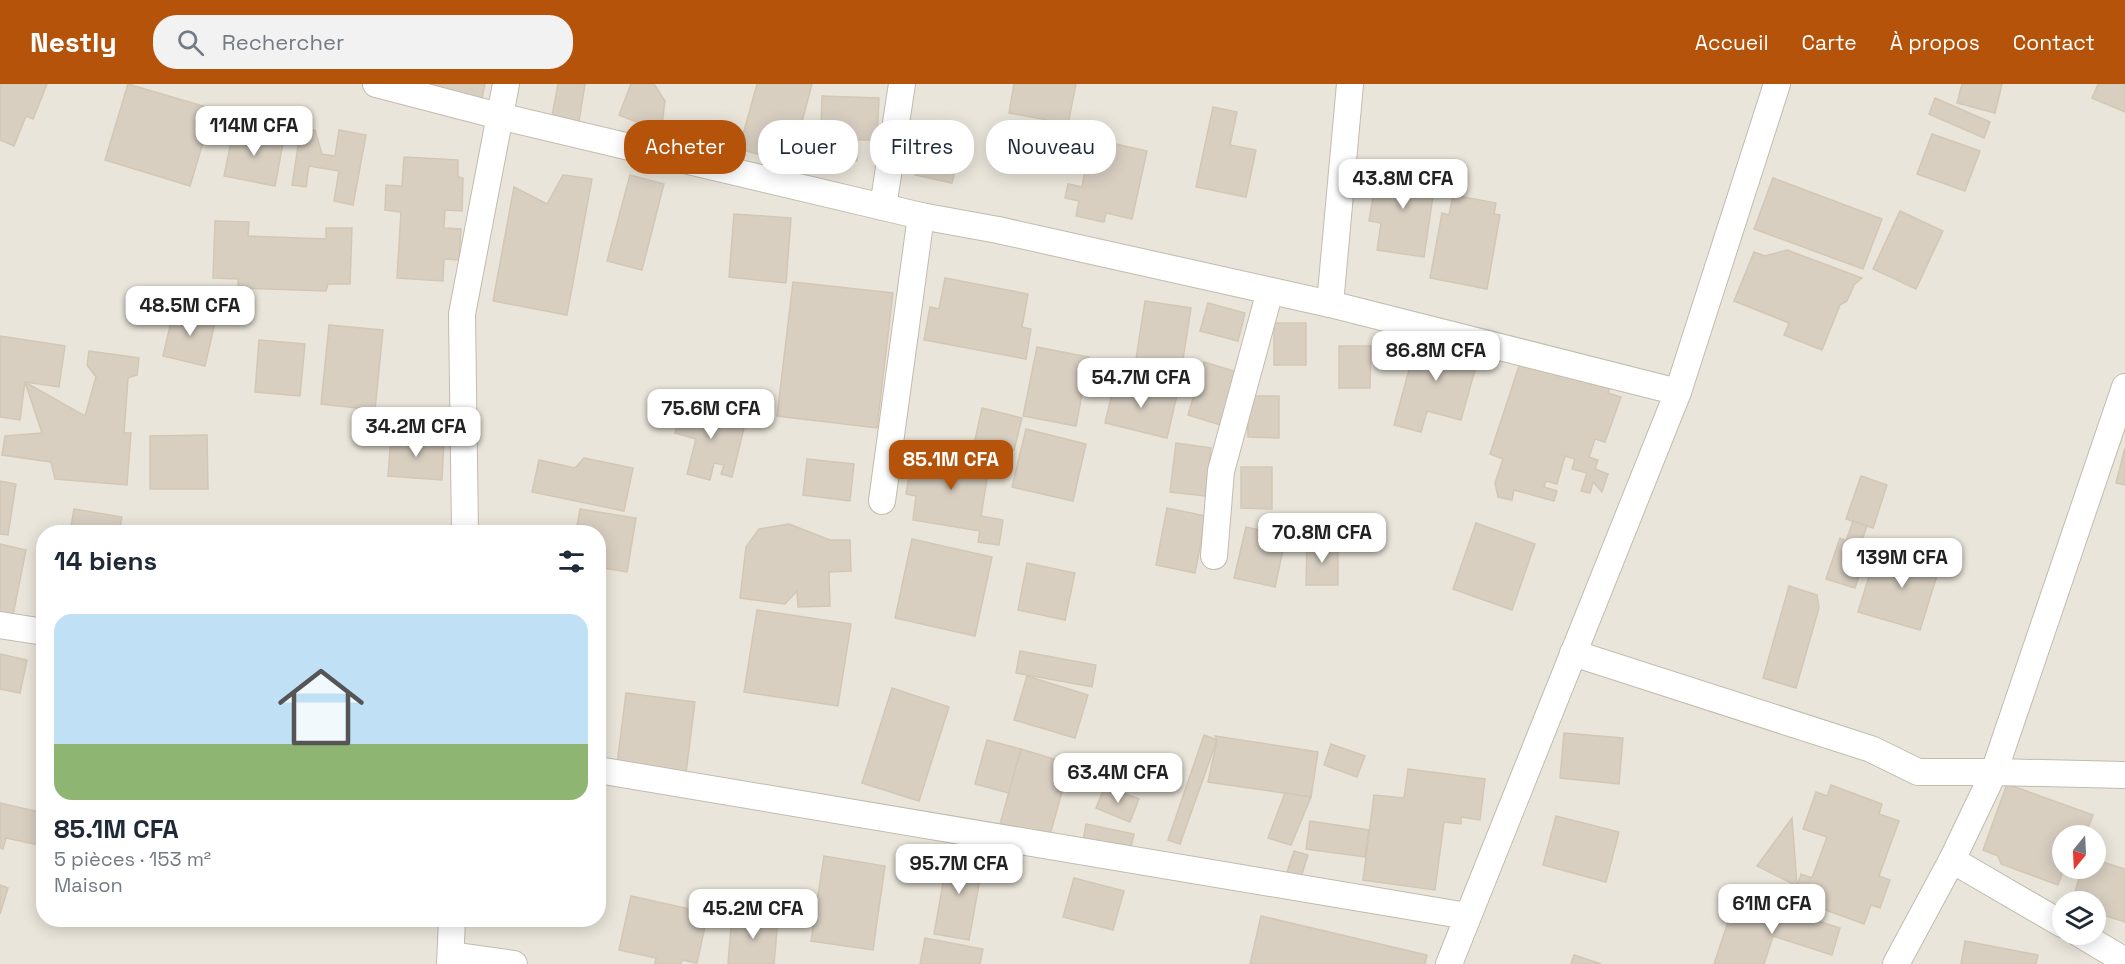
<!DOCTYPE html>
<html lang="fr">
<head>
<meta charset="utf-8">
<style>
  :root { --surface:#fff; --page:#f2f2f3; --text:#1f2937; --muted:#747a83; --line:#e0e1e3; --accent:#b45309 }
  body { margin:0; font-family:"Space Grotesk",sans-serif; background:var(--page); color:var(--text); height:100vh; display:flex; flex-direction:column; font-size:22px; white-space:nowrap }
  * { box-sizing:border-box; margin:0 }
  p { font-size:20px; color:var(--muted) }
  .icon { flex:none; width:33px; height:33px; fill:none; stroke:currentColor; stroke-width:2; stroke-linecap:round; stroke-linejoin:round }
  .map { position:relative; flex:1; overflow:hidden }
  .panel { position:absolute; left:36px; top:441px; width:570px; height:402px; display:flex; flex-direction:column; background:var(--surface); border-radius:24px; box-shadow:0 3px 15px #0003 }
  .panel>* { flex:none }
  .hud { position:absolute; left:624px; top:36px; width:570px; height:54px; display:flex; gap:12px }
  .needle { width:39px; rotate:198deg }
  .controls { position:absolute; left:2052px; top:741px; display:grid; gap:12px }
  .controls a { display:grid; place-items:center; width:54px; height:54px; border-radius:50%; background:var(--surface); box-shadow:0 3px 15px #0003; font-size:30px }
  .price { position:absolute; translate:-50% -51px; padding:0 14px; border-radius:12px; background:#fff; color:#222; font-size:20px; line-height:39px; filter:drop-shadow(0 2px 3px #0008) }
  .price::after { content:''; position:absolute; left:50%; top:36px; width:18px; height:14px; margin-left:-9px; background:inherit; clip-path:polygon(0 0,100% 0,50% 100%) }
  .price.selected { background:var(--accent); color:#fff }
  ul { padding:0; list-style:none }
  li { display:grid; align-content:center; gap:12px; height:318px; padding:0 18px }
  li+li { border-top:2px solid var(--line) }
  li span { display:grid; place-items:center; height:186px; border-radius:18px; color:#555 }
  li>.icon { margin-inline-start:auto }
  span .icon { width:108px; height:108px; fill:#fffc; stroke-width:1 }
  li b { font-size:26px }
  h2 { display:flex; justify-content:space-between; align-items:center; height:72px; padding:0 18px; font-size:26px }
  .pill { padding:0 21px; border-radius:24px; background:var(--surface); box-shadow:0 3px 15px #0003; font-size:21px; line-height:54px }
  .pill.selected { background:var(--accent); color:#fff }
  header { display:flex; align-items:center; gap:36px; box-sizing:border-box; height:84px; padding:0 30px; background:var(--accent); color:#fff }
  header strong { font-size:28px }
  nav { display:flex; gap:33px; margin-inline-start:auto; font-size:21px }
  .search { width:420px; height:54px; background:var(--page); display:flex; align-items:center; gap:15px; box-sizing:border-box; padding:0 21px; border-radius:24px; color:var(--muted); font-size:22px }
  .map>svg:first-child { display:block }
</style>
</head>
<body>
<header>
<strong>Nestly</strong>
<div class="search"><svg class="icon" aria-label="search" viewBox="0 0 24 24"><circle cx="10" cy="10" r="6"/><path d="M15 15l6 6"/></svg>Rechercher</div>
<nav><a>Accueil</a><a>Carte</a><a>À propos</a><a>Contact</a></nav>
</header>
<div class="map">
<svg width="2125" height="880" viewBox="0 0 2125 880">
  <rect width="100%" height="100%" fill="#f6f3ec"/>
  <!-- residential -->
  <path fill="#eae5da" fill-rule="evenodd" d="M0 0H2125V880H0ZM44 448H598V836H44ZM2062 752H2096V784H2062ZM2062 818H2096V850H2062Z"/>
  <!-- building -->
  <g fill="#d8cfc1" stroke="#d3c7b4" stroke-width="1.5">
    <path d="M0 0H47L33 35 26 32 14 62 0 56Z"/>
    <path d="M128 0 213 25 190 102 105 76Z"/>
    <path d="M391 0H485L481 18Z"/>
    <path d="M558 0H585L579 37 552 32Z"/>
    <path d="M631 0H654L665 17 661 49 647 54 642 40 619 31Z"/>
    <path d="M757 0H812L791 79 739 65Z"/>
    <path d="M1014 0H1076L1068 40 1009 29Z"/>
    <path d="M1962 0H2002L1995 29 1957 19Z"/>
    <path d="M2098 0H2125V28L2092 14Z"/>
    <path d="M822 12 879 14 877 56H857V77L820 76Z"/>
    <path d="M1935 14 1990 38 1984 54 1929 30Z"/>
    <path d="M1213 23 1237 28 1230 61 1256 66 1246 113 1196 103Z"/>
    <path d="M234 44 284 54 275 102 224 92Z"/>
    <path d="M315 46 322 70 335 72 339 46 366 51 353 121 334 117 339 87 309 82 306 103 292 101 300 50Z"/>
    <path d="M1932 50 1980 67 1965 107 1917 90Z"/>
    <path d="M1085 53 1147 67 1132 135 1106 129 1104 138 1076 132 1079 117 1065 114 1068 100 1082 103 1086 81 1079 79Z"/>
    <path d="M923 56 960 65 952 99 915 91Z"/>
    <path d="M404 73 458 76V93L463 94 462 127 445 126 444 144 461 145 459 176 444 175 443 197 397 194 401 128 385 126 386 101 402 102Z"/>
    <path d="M1378 83 1436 92 1424 173 1377 166 1381 139 1369 137Z"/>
    <path d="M563 91 592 95 567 231 493 217 514 103 547 120Z"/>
    <path d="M630 91 664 100 642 186 607 177Z"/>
    <path d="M1773 94 1882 135 1863 185 1754 145Z"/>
    <path d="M1453 111 1496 119 1494 130 1500 131 1487 205 1430 194 1442 129 1449 131Z"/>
    <path d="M1900 127 1943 147 1916 205 1873 185Z"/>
    <path d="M734 130 791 134 786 199 729 193Z"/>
    <path d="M215 137 249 138 248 152 326 155V144H352L350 200H328L326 207 238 204V195L213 194Z"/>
    <path d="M1787 166 1862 194 1854 201 1847 217 1840 221 1822 266 1784 251 1789 239 1734 217 1754 168 1765 172Z"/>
    <path d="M945 194 1028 210 1022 243 1031 245 1026 275 924 256 930 223 939 225Z"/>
    <path d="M793 198 893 209 877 344 777 332Z"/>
    <path d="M1145 217 1191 224 1180 295 1134 288Z"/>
    <path d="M1208 219 1245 229 1238 257 1200 247Z"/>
    <path d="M174 225 216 234 205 282 163 272Z"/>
    <rect x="1274" y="239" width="32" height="42"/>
    <path d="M329 241 383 246 375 326 321 320Z"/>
    <path d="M1424 249 1466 260 1463 271 1478 275 1461 336 1427 327 1421 348 1394 341 1417 256 1422 257Z"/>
    <path d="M0 252 65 262 59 303 25 298 20 336 0 333Z"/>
    <path d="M259 256 305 260 300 312 255 308Z"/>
    <path d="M1339 262H1371L1370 304H1339Z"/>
    <path d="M1037 263 1089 273 1076 342 1023 332Z"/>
    <path d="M89 267 139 274 137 291 128 294 124 349H131L127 401 55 395 51 378 2 371 5 352 42 349 25 298 85 332 96 293 87 281Z"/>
    <path d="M1522 273 1610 303 1608 309 1621 313 1605 358 1595 355 1589 373 1598 376 1595 385 1608 390 1602 408 1593 398 1590 409 1581 407 1587 389 1572 385 1575 375 1565 372 1557 400 1546 397 1544 403 1557 407 1554 417 1514 406 1512 416 1498 413 1495 399 1503 375 1490 370Z"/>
    <path d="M1204 278 1240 289 1224 342 1188 331Z"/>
    <path d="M1115 297 1177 311 1167 354 1105 339Z"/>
    <path d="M1247 312H1279V354L1248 353Z"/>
    <path d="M682 320 746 336 732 393 721 390 724 381 714 379 710 396 687 390 696 355 675 349Z"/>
    <path d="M982 324 1022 334 1014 366 975 356Z"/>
    <path d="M1026 345 1086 360 1073 417 1012 403Z"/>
    <path d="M207 351 208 405H150V352Z"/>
    <path d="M391 352 444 355 442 396 388 392Z"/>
    <path d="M915 358 975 367 972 386 988 389 981 432 1003 436 999 461 978 458 980 447 913 436 916 412 906 410Z"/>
    <path d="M1176 359 1211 364 1205 412 1170 408Z"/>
    <path d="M2125 364V401L2116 399Z"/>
    <path d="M584 374 633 384 624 427 532 408 539 376 575 384Z"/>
    <path d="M807 375 854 380 850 417 803 411Z"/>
    <path d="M1241 383H1272V425L1241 424Z"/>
    <path d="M1861 392 1887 401 1873 444 1846 435Z"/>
    <path d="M0 397 16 400 8 451 0 450Z"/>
    <path d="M1167 424 1206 432 1195 489 1156 481Z"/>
    <path d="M74 425 122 433 119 448H70Z"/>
    <path d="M580 425 636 434 627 488 598 483V448H576Z"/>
    <path d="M1853 437 1867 442 1860 462 1868 464 1855 504 1826 495 1840 454 1846 457Z"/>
    <path d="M1476 439 1535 460 1512 526 1453 505Z"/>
    <path d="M789 440 830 456H850L851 487 829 488 830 522 798 523 797 507 785 520 740 514 746 463 759 445Z"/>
    <path d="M1246 443 1286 452 1275 503 1234 494Z"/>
    <path d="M912 455 992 473 975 552 895 534Z"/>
    <path d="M1307 459 1338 460V501H1306Z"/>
    <path d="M0 460 26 466 13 531 0 528Z"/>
    <path d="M1929 461 1945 466 1920 546 1858 528 1874 476 1900 484 1905 467 1925 473Z"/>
    <path d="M1027 479 1075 489 1065 536 1018 526Z"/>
    <path d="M598 497H604L601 540H598Z"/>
    <path d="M1789 502 1817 511 1819 524 1796 604 1763 594Z"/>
    <path d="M757 526 851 540 838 622 744 608Z"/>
    <path d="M1020 567 1096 581 1092 603 1016 589Z"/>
    <path d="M0 570 27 576 20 609 0 605Z"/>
    <path d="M1027 592 1088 611 1075 654 1014 636Z"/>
    <path d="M598 599H603L601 640H598Z"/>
    <path d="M892 604 949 623 919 717 862 699Z"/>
    <path d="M626 609 695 618 686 689 617 680Z"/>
    <path d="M1564 649 1623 654 1619 700 1560 694Z"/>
    <path d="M1204 651 1217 656 1180 760 1168 756Z"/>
    <path d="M1215 652 1318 668 1311 713 1208 698 1217 656Z"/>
    <path d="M987 656 1021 665 1009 709 975 700Z"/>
    <path d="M1331 660 1365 672 1357 693 1324 681Z"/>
    <path d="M1021 665 1070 680 1049 754 1000 740Z"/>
    <path d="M1408 685 1485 695 1480 736 1461 733V740L1444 738 1435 806 1363 796 1374 711 1404 714Z"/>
    <path d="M2007 700 2093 731 2085 752H2062V784H2064L2058 801 2001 780 1998 772 1983 766Z"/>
    <path d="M1831 701 1882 720 1879 730 1899 737 1879 792 1890 796 1880 824 1871 821 1864 840 1793 814 1801 790 1812 794 1827 753 1803 745 1816 708 1827 712Z"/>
    <path d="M1105 702 1139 715 1130 738 1096 724Z"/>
    <path d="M1285 709 1311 713 1291 761 1268 754Z"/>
    <path d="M0 719 44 729V762L6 754 3 765 0 764Z"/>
    <path d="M1556 732 1619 748 1606 798 1543 781Z"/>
    <path d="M1792 734 1797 802 1757 782Z"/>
    <path d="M1310 737 1369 746 1365 773 1306 765Z"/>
    <path d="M1086 740 1134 750 1130 767 1083 758Z"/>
    <path d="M949 766 984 773 969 856 934 850Z"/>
    <path d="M1294 767 1308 771 1301 793 1287 788Z"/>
    <path d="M824 772 885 782 873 866 811 857Z"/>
    <path d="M2096 776 2125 785V838L2103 831 2101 837 2096 835V818H2072L2082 784H2096Z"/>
    <path d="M1074 794 1124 807 1113 846 1063 833Z"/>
    <path d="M0 801 8 804 0 830Z"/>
    <path d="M631 812 708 829 697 879 682 876 681 880H655L656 874 619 866Z"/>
    <path d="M1755 817 1840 844 1832 871 1773 852 1764 880H1714L1730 832 1748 838Z"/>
    <path d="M732 830 778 835 774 880H728Z"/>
    <path d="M1261 832 1427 871 1425 880H1250Z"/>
    <path d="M925 854 983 865 980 880H920Z"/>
    <path d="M1965 857 2038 871 2036 880H1961Z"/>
    <path d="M1574 871 1601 880H1571Z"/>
  </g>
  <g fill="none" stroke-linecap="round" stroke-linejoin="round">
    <!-- minor casing -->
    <g stroke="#c2bbae" stroke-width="28">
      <g id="minor">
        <path d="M376 0 499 32 921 132 998 146 1330 220 1678 308"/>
        <path d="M883 123 902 0"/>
        <path d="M1330 220 1350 0"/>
        <path d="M882 417 921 132"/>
        <path d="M465 448 462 230 506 0"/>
        <path d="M1214 472 1221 387 1270 207"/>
        <path d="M0 541 44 548"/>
        <path d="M1573 569 1871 665 1918 688H1994L2125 691"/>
        <path d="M598 686 1467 832"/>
        <path d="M1952 776 2062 840"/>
        <path d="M2080 850 2125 877"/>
        <path d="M451 871 514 880"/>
        <path d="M450 880 452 836"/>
        <path d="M1449 880 1678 308 1777 0"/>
        <path d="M1896 880 1952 776 1994 688 2125 303"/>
      </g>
    </g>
    <!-- minor -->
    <use href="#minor" stroke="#fff" stroke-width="26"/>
  </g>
</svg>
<div class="controls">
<a><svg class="needle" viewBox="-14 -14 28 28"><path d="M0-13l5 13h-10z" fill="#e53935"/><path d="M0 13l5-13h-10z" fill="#747a83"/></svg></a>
<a><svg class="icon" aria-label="layers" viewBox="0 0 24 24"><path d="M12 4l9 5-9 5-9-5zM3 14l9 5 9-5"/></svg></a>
</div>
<b class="price" style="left:254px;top:73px">114M CFA</b>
<b class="price" style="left:1403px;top:126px">43.8M CFA</b>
<b class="price" style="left:190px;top:253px">48.5M CFA</b>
<b class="price" style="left:1436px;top:298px">86.8M CFA</b>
<b class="price" style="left:1141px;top:325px">54.7M CFA</b>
<b class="price" style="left:711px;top:356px">75.6M CFA</b>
<b class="price" style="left:416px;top:374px">34.2M CFA</b>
<b class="price selected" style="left:951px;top:407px">85.1M CFA</b>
<b class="price" style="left:1322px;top:480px">70.8M CFA</b>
<b class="price" style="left:1902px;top:505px">139M CFA</b>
<b class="price" style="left:1118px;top:720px">63.4M CFA</b>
<b class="price" style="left:959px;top:811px">95.7M CFA</b>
<b class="price" style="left:1772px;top:851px">61M CFA</b>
<b class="price" style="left:753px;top:856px">45.2M CFA</b>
<div class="hud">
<a class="pill selected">Acheter</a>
<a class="pill">Louer</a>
<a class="pill">Filtres</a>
<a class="pill">Nouveau</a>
</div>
<section class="panel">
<h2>14 biens<svg class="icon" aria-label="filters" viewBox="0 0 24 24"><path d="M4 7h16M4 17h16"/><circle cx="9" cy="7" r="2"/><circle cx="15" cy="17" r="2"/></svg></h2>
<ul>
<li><span style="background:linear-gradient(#bfe0f5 70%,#8fb573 0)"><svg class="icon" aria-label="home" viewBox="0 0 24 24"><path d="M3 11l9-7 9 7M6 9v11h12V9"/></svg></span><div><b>85.1M CFA</b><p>5 pièces · 153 m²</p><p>Maison</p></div></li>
</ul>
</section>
</div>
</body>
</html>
